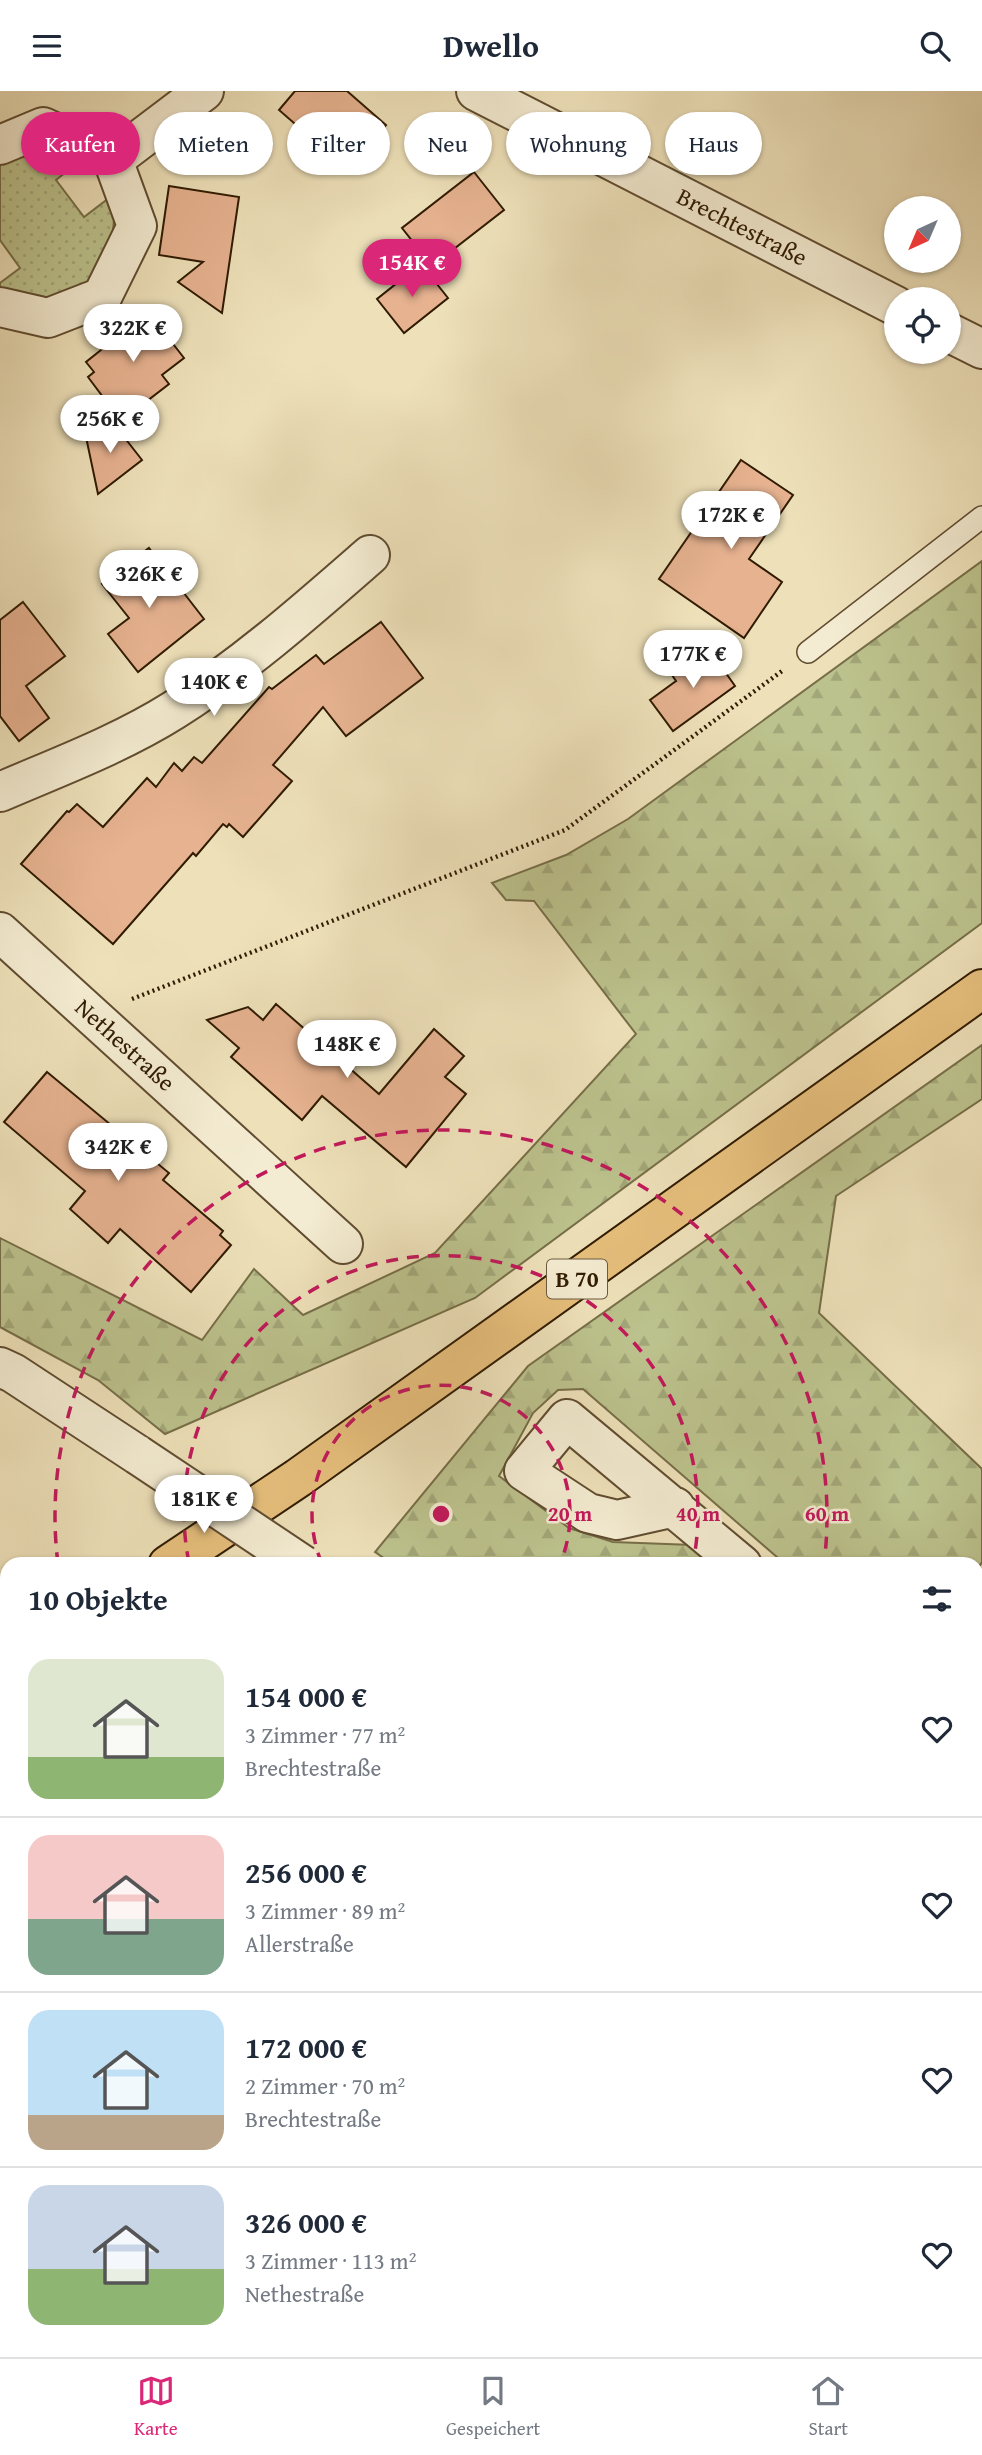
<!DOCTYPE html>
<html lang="de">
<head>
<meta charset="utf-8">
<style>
  :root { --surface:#fff; --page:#f6f6f7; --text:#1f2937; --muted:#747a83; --line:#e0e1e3; --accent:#db2777 }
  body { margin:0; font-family:"Gentium Book Plus",serif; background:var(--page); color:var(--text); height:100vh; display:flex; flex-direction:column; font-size:26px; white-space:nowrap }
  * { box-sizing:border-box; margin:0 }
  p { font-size:23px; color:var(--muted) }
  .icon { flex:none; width:38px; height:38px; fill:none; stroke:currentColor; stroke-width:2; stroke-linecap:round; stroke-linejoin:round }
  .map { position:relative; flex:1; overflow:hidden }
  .drawer { position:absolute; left:0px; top:1466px; width:984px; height:800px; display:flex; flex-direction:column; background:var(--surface); border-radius:21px 21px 0 0; box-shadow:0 2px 5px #0004 }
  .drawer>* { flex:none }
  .hud { position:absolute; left:21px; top:21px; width:942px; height:63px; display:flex; gap:14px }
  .needle { width:46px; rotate:224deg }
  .fabs { position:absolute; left:884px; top:105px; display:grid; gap:14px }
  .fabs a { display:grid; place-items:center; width:77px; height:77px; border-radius:50%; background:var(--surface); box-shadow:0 2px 5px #0004; font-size:35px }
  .price { position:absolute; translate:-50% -60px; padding:0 16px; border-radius:24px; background:#fff; color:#222; font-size:23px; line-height:46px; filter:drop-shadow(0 2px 4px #0008) }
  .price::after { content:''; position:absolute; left:50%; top:42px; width:21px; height:16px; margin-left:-10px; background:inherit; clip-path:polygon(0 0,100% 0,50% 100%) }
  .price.on { background:var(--accent); color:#fff }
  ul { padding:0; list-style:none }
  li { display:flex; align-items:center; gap:21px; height:175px; padding:0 28px }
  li+li { border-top:2px solid var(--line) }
  li span { display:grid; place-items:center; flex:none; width:196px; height:140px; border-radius:21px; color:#555 }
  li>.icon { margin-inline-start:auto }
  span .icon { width:84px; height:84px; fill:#fffc; stroke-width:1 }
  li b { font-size:30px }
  h2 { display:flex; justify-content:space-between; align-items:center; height:84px; padding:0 28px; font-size:30px }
  .tag { padding:0 24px; border-radius:32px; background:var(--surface); box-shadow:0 2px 5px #0004; font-size:24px; line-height:63px }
  .tag.on { background:var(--accent); color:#fff }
  header { display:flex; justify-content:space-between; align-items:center; height:91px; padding:0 28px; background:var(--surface); font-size:32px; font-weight:700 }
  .menu { display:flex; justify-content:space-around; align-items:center; height:98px; border-top:2px solid var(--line); background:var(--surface); font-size:19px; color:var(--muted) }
  .menu a { display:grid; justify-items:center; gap:4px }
  .menu .on { color:var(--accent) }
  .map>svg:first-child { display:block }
</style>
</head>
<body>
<header><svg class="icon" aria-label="menu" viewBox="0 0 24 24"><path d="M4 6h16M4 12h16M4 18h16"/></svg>Dwello<svg class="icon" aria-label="search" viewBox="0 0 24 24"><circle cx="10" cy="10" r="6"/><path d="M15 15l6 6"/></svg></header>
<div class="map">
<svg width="982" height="2266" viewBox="0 0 982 2266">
  <defs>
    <pattern id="grass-dots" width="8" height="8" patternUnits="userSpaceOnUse" patternTransform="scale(1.75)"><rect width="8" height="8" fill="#bcc28d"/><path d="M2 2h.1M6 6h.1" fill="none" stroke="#a2a678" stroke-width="1.8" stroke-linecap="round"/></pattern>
    <pattern id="forest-firs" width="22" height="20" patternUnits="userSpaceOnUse" patternTransform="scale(1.75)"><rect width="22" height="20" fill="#bcc28d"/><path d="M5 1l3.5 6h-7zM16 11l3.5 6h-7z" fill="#a2a678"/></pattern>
  </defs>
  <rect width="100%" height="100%" fill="#eee1ba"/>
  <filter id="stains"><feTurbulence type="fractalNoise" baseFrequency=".00286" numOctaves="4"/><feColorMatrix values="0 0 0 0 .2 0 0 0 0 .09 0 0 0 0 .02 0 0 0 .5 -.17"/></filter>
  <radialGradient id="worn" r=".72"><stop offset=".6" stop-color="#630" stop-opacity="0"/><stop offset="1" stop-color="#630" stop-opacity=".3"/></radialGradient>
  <!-- grass -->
  <path fill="url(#grass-dots)" stroke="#766e48" stroke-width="2" d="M42 57 63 62 80 70 56 89 84 126 109 107 114 129 112 150 92 189 54 210 0 201V192L20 177 0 149V66Z"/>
  <!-- forest -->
  <g fill="url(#forest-firs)" stroke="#766e48" stroke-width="2">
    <path d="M982 470V832L475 1207 165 1343 98 1289 0 1236V1147L202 1249 254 1178 303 1224 435 1162 636 943 534 810 506 809 492 792 566 764 628 728Z"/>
    <path d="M982 954V1008L836 1105 819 1222 982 1378V1471L977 1479 976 1474 785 1473 583 1298 558 1299 533 1322 499 1385 569 1437 613 1451 693 1454 715 1473 394 1474 375 1461 528 1275Z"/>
    <path d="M977 1708 982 1713V1853L976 1849Z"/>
  </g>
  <!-- building -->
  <g fill="#e6b290" stroke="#301b02" stroke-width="2">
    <path d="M295 0H347L386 34 344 82 308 50 310 46 279 19Z"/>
    <path d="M474 81 504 119 432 175 402 137Z"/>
    <path d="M169 95 239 106 222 222 178 191 203 171 159 164Z"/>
    <path d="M421 173 448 207 404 242 377 208Z"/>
    <path d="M145 217 184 267 162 284 169 293 121 330 88 286 94 281 86 271 106 255 102 251Z"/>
    <path d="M110 328 142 369 98 403 86 346Z"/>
    <path d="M741 369 793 404 749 468 782 491 744 547 659 488Z"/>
    <path d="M149 457 204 528 138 581 108 543 129 527 102 493Z"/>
    <path d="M23 511 65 565 26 595 49 627 19 650 0 625V529Z"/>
    <path d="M381 531 423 587 346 645 323 616 273 674 292 690 243 746 229 733 227 736 223 733 196 765 193 762 113 853 21 773 67 720 69 721 77 713 103 736 147 687 156 696 174 672 182 680 194 666 202 672 269 596 272 598 316 564 324 573Z"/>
    <path d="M709 558 735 595 673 640 650 609 676 590 672 584Z"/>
    <path d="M276 913 379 1003 434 938 464 965 445 986 466 1003 406 1076 322 1005 302 1029 231 966 239 957 207 929 248 916 263 929Z"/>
    <path d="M47 981 169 1082 163 1089 223 1140 220 1144 231 1154 191 1201 120 1138 108 1152 70 1118 85 1100 4 1031Z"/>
  </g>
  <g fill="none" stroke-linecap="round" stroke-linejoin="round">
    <!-- lane casing -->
    <g stroke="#604c30" stroke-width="24">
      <path id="lane" d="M808 561 982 426"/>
    </g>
    <!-- street casing -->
    <g stroke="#604c30" stroke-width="42">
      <g id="street">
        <path d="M476 0 896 215"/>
        <path d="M0 54 43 36 113 69 137 135 102 206 48 227 0 216"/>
        <path d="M113 69 204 0"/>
        <path d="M948 241 982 258"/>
        <path d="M0 701C58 676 120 653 174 619 245 574 307 519 370 464"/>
        <path d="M0 841 343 1153"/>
        <path d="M0 1276 13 1282 138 1364"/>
        <path d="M675 1416 617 1429 588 1422 524 1380 567 1328 742 1474"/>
        <path d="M976 1675 982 1679"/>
        <path d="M976 1904 982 1908"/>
      </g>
    </g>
    <!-- highway casing -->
    <g stroke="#301b02" stroke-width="42">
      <g id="highway">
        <path d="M168 1474 298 1387 982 898"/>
        <path d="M0 1586 7 1582"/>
      </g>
    </g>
    <!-- path -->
    <path stroke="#301b02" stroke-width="4.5" stroke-dasharray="2 3.5" stroke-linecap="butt" d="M132 908 565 739 782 580"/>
    <!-- lane -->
    <use href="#lane" stroke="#f4ecd2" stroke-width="21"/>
    <!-- street -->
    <use href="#street" stroke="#f4ecd2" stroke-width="38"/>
    <!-- highway -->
    <use href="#highway" stroke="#e7c07d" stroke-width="38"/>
    <!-- street-bridge casing -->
    <g stroke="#604c30" stroke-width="42" stroke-linecap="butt">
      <path id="street-bridge" d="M138 1364 303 1474"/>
    </g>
    <!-- street-bridge -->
    <use href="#street-bridge" stroke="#f4ecd2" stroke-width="38"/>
  </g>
  <!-- distance rings -->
  <g fill="none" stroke="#c2185b" stroke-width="3.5" stroke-dasharray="12 9">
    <path d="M322 1473A129 129 0 1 1 560 1473"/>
    <path d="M189 1472A257 257 0 1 1 693 1472"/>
    <path d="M58 1473A386 386 0 1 1 824 1473"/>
  </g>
  <g text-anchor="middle" stroke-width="5" stroke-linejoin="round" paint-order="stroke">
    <!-- shield labels -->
    <rect fill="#f4ecd2" stroke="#6b5a40" stroke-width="2" x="547" y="1168.5" width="60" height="39" rx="5"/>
    <g font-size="23" font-weight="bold" fill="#301b02">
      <text x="577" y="1196">B 70</text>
    </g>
    <!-- street labels -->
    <g font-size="24" fill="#301b02" stroke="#f4ecd2">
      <text transform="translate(742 136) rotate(27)" y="8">Brechtestraße</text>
      <text transform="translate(125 954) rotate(42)" y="8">Nethestraße</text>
    </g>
  </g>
  <circle cx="441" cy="1423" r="10" fill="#c2185b" stroke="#f4ecd2" stroke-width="3.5"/>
  <g font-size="21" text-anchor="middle" font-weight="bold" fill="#c2185b" stroke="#f4ecd2" stroke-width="5" stroke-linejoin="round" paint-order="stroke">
    <text x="570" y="1430">20 m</text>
    <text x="698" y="1430">40 m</text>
    <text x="827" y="1430">60 m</text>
  </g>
  <rect width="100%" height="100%" filter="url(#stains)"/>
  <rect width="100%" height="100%" fill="url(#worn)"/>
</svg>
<div class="fabs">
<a><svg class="needle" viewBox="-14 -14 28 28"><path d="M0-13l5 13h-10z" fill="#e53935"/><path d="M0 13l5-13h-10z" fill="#747a83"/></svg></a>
<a><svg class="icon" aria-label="locate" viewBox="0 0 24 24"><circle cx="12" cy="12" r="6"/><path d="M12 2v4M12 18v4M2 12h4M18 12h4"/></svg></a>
</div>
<b class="price on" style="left:412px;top:208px">154K €</b>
<b class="price" style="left:133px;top:273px">322K €</b>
<b class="price" style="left:110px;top:364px">256K €</b>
<b class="price" style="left:731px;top:460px">172K €</b>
<b class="price" style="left:149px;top:519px">326K €</b>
<b class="price" style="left:693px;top:599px">177K €</b>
<b class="price" style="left:214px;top:627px">140K €</b>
<b class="price" style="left:347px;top:989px">148K €</b>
<b class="price" style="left:118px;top:1092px">342K €</b>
<b class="price" style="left:204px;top:1444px">181K €</b>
<div class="hud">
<a class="tag on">Kaufen</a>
<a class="tag">Mieten</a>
<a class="tag">Filter</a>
<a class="tag">Neu</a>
<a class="tag">Wohnung</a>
<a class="tag">Haus</a>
</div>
<section class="drawer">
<h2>10 Objekte<svg class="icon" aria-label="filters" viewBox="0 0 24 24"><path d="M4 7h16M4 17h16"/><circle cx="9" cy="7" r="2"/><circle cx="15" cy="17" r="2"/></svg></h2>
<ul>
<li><span style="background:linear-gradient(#dfe7d0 70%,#8fb573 0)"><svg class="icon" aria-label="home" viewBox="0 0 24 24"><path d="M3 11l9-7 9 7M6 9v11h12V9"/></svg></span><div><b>154 000 €</b><p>3 Zimmer · 77 m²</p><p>Brechtestraße</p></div><svg class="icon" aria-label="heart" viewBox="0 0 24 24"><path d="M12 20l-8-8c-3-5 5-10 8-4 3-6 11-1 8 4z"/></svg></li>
<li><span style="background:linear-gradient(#f6c9c9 60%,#7fa58c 0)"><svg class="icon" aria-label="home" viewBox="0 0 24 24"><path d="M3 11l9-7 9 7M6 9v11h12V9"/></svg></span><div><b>256 000 €</b><p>3 Zimmer · 89 m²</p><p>Allerstraße</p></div><svg class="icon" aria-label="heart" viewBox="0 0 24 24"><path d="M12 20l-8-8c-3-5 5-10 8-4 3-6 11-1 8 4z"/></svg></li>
<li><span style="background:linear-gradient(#bfe0f5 75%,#b9a48a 0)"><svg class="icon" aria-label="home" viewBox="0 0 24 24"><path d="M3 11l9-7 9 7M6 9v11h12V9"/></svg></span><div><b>172 000 €</b><p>2 Zimmer · 70 m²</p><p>Brechtestraße</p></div><svg class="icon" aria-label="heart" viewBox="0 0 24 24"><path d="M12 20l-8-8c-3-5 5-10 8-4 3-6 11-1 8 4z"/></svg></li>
<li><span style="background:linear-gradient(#c9d6e8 60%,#8fb573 0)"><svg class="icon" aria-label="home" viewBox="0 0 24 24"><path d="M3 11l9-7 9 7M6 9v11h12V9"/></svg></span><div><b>326 000 €</b><p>3 Zimmer · 113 m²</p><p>Nethestraße</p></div><svg class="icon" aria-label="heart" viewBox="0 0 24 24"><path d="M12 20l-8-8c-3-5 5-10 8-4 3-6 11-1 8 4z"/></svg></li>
</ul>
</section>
</div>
<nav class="menu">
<a class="on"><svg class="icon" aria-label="map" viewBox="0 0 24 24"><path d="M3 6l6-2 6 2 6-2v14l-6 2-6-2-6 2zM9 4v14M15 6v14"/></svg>Karte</a>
<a><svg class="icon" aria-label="saved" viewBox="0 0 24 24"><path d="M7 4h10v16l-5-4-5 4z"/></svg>Gespeichert</a>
<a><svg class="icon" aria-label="home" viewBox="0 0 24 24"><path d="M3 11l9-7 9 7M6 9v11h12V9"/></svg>Start</a>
</nav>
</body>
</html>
